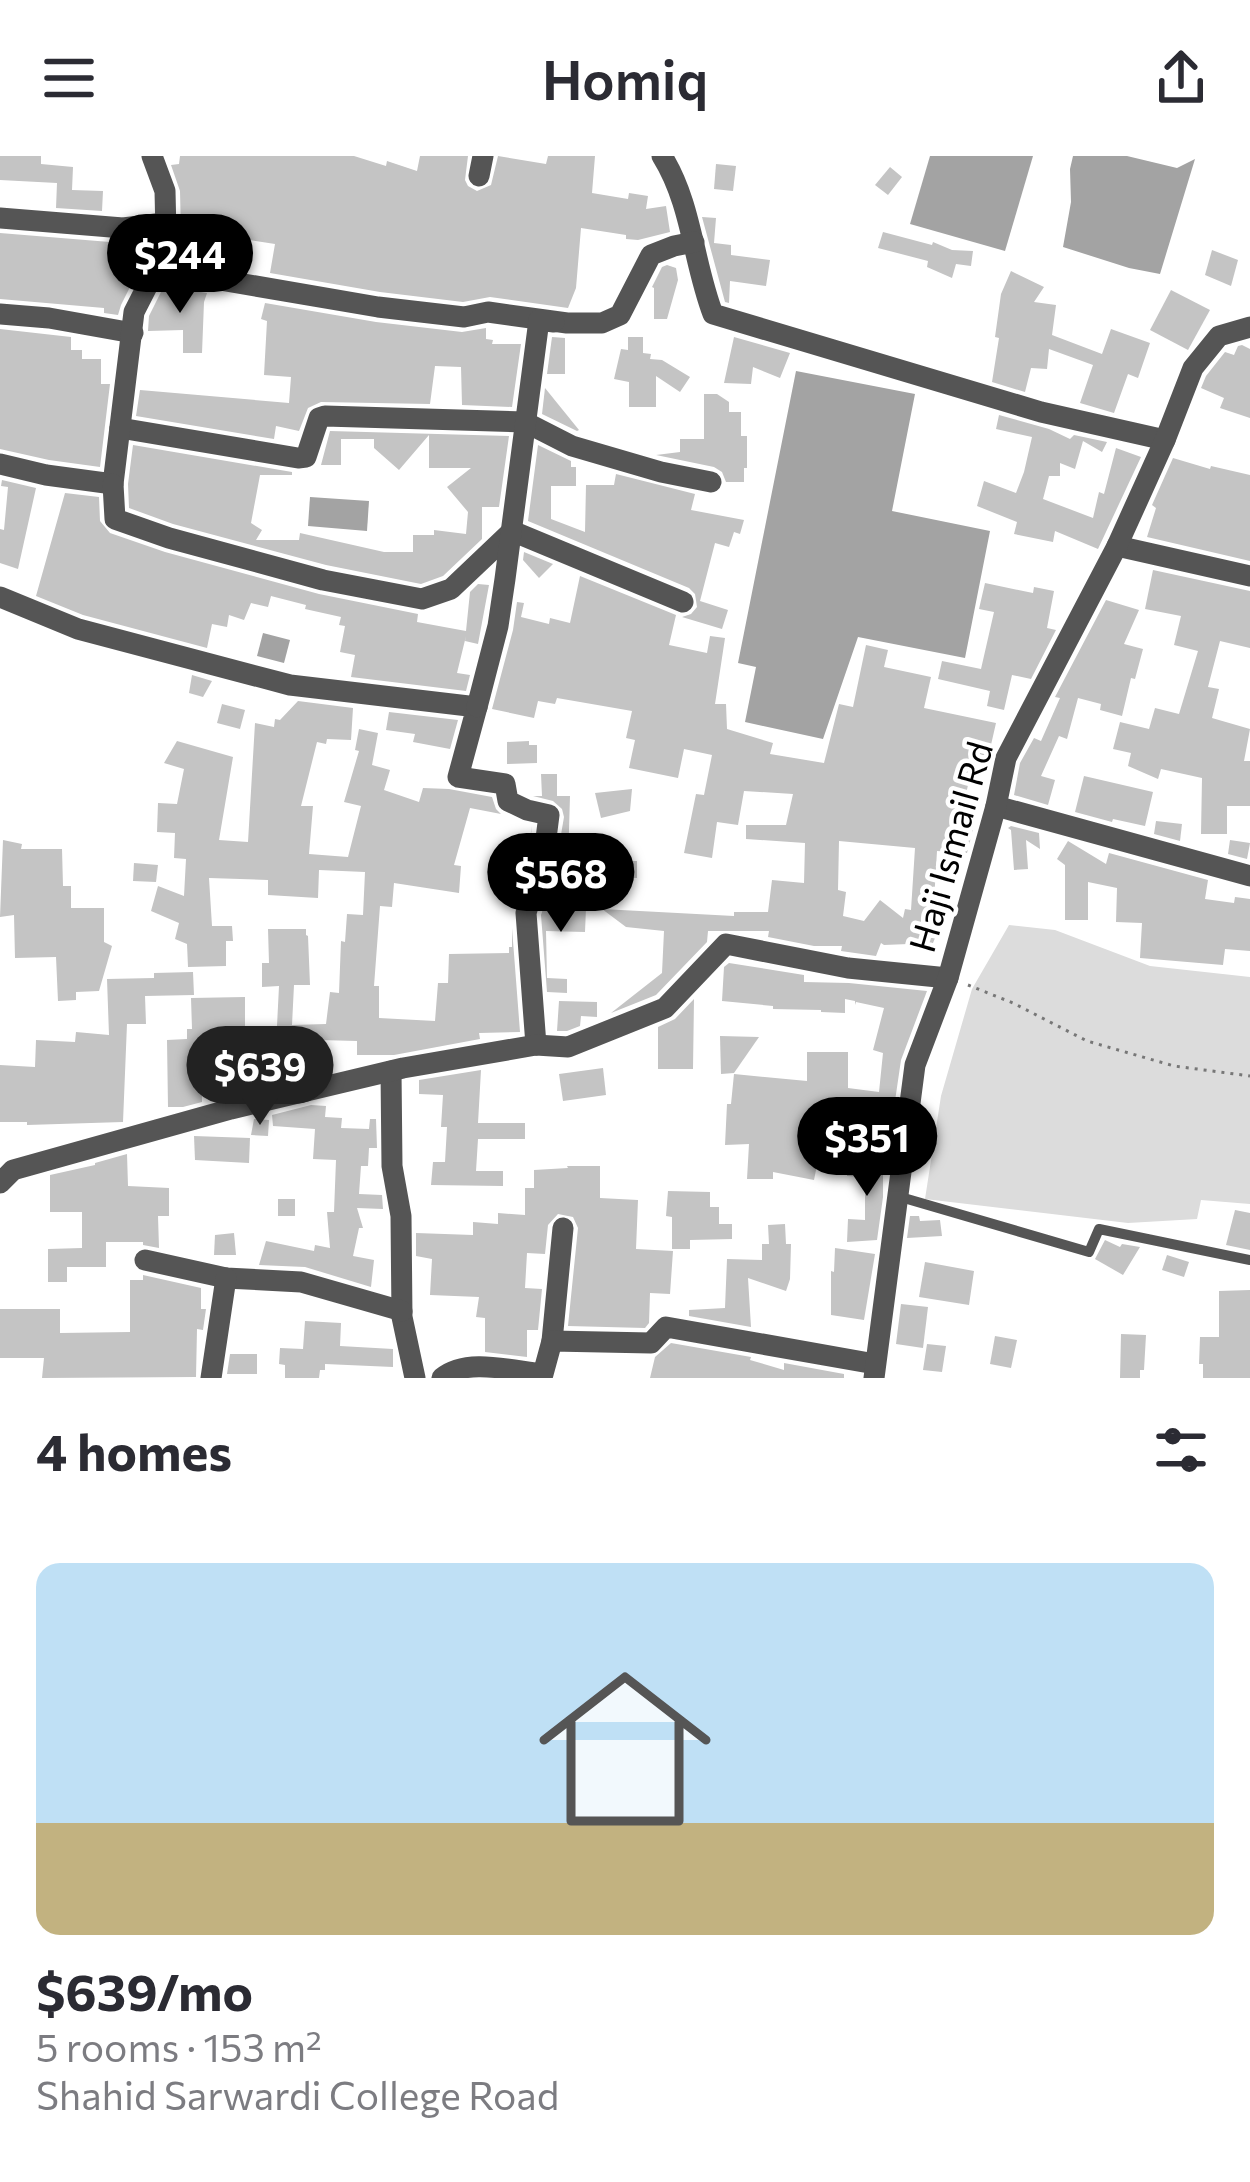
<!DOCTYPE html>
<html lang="en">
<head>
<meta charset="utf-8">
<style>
  :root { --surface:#fff; --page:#f7f7f7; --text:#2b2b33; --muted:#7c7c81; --line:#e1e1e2; --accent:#000 }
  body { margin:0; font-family:Commissioner,sans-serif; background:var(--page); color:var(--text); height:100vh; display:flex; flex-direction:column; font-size:45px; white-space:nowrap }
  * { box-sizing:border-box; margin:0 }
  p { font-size:39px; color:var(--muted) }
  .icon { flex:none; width:66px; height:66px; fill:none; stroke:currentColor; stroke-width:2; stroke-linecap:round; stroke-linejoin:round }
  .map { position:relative; height:1222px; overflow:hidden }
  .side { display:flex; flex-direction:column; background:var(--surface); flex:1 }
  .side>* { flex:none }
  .price { position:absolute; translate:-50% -102px; padding:0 27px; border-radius:42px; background:var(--accent); color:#fff; font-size:39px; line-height:78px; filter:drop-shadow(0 3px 6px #0008) }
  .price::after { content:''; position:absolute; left:50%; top:72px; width:36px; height:27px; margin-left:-18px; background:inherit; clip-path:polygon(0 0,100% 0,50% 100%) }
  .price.on { background:#222; color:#fff }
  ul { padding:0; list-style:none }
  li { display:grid; align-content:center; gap:24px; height:636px; padding:0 36px }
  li+li { border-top:3px solid var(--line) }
  li span { display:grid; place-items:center; height:372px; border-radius:24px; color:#555 }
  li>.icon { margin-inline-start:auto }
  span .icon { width:216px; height:216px; fill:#fffc; stroke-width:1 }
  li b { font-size:51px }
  h2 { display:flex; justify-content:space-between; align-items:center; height:144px; padding:0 36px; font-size:51px }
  header { display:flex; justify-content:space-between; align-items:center; height:156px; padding:0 36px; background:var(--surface); font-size:54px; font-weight:600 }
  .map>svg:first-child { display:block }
</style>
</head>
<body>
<header><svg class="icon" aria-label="menu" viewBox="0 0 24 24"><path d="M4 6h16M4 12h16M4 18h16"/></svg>Homiq<svg class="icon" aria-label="share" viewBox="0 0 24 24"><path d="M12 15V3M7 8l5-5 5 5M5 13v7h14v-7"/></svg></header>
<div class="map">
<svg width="1250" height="1222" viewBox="0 0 1250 1222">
  <rect width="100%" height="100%" fill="#fff"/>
  <!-- green -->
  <path fill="#dcdcdc" d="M1009 769 1055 774 1150 810 1250 821V1048L1201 1044 1197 1063 1128 1067 925 1043 941 940 972 833Z"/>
  <!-- water -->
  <g fill="#a3a3a3">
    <path d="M930 0H1033L1005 95 910 68Z"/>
    <path d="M1073 0H1127L1177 12 1195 3 1160 118 1129 112 1063 91 1071 46 1070 13Z"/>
    <path d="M796 215 915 238 892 355 990 375 965 502 858 481 823 583 745 566 756 511 738 507Z"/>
    <path d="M310 341 369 345 367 375 308 370Z"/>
    <path d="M263 477 290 484 284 507 257 500Z"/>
  </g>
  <!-- building -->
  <g fill="#c4c4c4" fill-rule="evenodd">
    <path d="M0 0H41V8L73 11 72 34 103 35 102 55 56 52 57 27 0 24Z"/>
    <path d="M180 0H354L386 10 387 5 417 15 420 0H468L465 24 468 30 477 35 491 29 498 0 546 8 548 0H595L592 37 628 43 629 37 648 40 646 53 666 50 670 76 638 84 626 83V79L581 72 576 132 568 152 490 141 463 146 380 136 270 117 275 88 236 82 232 111 175 101 181 78 180 35 171 9 179 8Z"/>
    <path d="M716 8 736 10 733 35 714 33Z"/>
    <path d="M890 11 902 21 888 39 875 29Z"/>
    <path d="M702 61 716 62 714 87 731 89V99L770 104 766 130 730 125 729 147 725 146Z"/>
    <path d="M883 76 932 89 933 86 952 94 973 95 971 110 956 108 952 122 927 111 928 105 878 92Z"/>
    <path d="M0 77 122 87 149 84 142 107 121 149 118 159 104 157V152L0 143Z"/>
    <path d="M1212 94 1238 104 1231 130 1205 119Z"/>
    <path d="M667 109 676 112 678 124 667 163H654V132L652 131 662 111Z"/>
    <path d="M1011 115 1044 131 1034 146 1056 149 1052 179 1102 198 1111 173 1150 187 1138 222 1128 218 1114 257 1080 247 1093 209 1049 193 1047 213 1031 212 1025 236 992 226 999 182 995 181 1001 138Z"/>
    <path d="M164 130 207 137 204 146 202 197H183V174L148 175 149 160Z"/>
    <path d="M1171 134 1210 154 1188 194 1150 174Z"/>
    <path d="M265 147 376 166 462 176 486 172V183L493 184 492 188H521L512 251 462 249 461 211 435 210 430 248 321 246 308 252 299 275 276 270 274 283 136 260 140 234 289 247 291 221 264 219 267 165 261 163Z"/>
    <path d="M0 173 71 181V194H82V203H101V228H110L100 311 49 304 0 293Z"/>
    <path d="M552 181 565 182V218H547Z"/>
    <path d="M628 181H643V197L651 198 650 203 662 204 690 221 680 236 656 220V251H629V226L614 223 621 193 628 194Z"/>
    <path d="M734 181 790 197 780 222 753 211 751 228 724 227Z"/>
    <path d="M1242 189 1250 193V262L1220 252 1224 242 1201 232 1206 220 1225 196 1234 199 1238 190Z"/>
    <path d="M545 232 579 274 577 275 542 258Z"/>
    <path d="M704 238H717L729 246V256H741V280H747V312H744V326H726L722 316 714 311 656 299 680 296V283H704Z"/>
    <path d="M999 259 1049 273 1070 283 1074 279 1107 286 1102 296 1083 285 1075 313 1060 307V320H1049L1043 343 1093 362 1099 336 1104 338 1116 292 1141 301 1098 393 1055 375 1053 386 1014 378 1017 366 977 350 984 325 1016 337 1024 316 1032 281 996 273Z"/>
    <path d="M330 275 509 280 499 351H482V383L443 420 421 428 326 409 173 368 129 352 128 328 133 289 292 316V319H260L251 367 262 374 256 384H299L300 377 384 396H413V379H434V374L466 378 468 356 447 331 471 312H429V279L399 314 374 292V283H341V309H321Z"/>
    <path d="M538 289 571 305V311H576V330H551V363L585 376 586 329H614L616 318 695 338 691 354 744 364 740 378 734 376 729 391 715 387 700 445 728 454 722 473 682 461 691 458 697 451 695 438 689 432 528 365Z"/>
    <path d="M1173 302 1210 313 1211 310 1250 319V405L1147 381 1156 352 1152 349Z"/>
    <path d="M2 324 36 332 18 413 0 407V373L4 374 8 331 1 330Z"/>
    <path d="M65 337 99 341 100 365 110 377 165 396 319 438 418 458 417 466 466 475 470 436 478 428 489 429 478 488 465 485 466 480 457 517 470 519 466 535 351 521 355 499 340 496 345 470 339 469 341 461 305 453 306 449 271 440 268 451 251 447 244 464 229 459 227 471 212 468 207 492 83 459 36 440Z"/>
    <path d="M524 396 553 408 539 422 523 404Z"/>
    <path d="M1153 414 1250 435V492L1220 485 1208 531 1219 533 1212 562 1250 573 1244 605H1250V650H1227V678H1201L1202 622 1161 613 1158 623 1128 610 1131 597 1113 593 1120 566 1149 573 1155 552 1179 558 1198 495 1174 489 1181 460 1145 453Z"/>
    <path d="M580 420 676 459 669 489 707 497 710 480 725 482 715 548H726L727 573 773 587 770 598 824 607 839 548 853 551 866 489 888 494 884 511 931 521 924 552 996 567 988 602 975 599 959 668 974 669 967 697 937 695 934 745H950L933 787 884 789 881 787 876 800 841 795 842 790H814L768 781 769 775H708L707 786 656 839 611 857 662 817 664 775 626 771 602 753 734 760V756H768L772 724 804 727 805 687 746 683V669H786L793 638 744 635 738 669 717 666 712 702 684 697 696 638 704 639 712 599 684 593 678 622 629 612 635 584 626 582 632 555 557 542 555 548 538 545 534 562 492 553 513 474 517 446 524 447 521 461 549 468 550 462 570 467ZM839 685 915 692 911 754 905 753 903 762 880 744 864 765 843 760 846 736 838 734Z"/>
    <path d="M985 427 1033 437 1034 431 1054 435 1047 472 1056 474 1031 523 1012 519 1004 554 987 550 990 535 938 523 942 505 981 513 994 456 979 453Z"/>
    <path d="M1106 444 1139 454 1124 488 1143 493 1135 523 1131 522 1122 560 1100 554 1101 548 1078 542 1067 583 1059 580 1041 620 1055 624 1048 649 1014 639 1020 607 1034 582 1041 585 1060 542 1055 541Z"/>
    <path d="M192 519 212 525 203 541 189 537Z"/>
    <path d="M298 545 353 552 351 584 327 583 326 588 317 586 301 650H313L309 698 348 701 361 650 344 646 359 595 355 594 359 573 378 577 372 609 390 614 384 634 419 646 423 632 449 633 492 641 496 653 501 658 470 652 454 709 461 710 459 737 394 727 392 751 380 750 374 830H379V862L435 865 438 827H448L449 798 509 797V791H512V772L520 876 479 877 480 883 394 899H357V885L319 884 320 916 294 920V923L251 933H245L244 887 201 888 202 946 183 951H168L167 884 187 883V873H192L191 842 245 841V871L277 870 279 830 262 831V807H269L268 773H306V779L308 780 310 829H294L292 869 326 868 330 836 339 837 341 785 345 786 347 758 363 759 365 716 319 714 318 742 268 739V724L209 722 212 770H232L233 785H226V810L188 811 187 788 175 783 179 767 151 755 158 730 184 740 186 703 174 702 175 677 157 676 158 647 177 648 184 613 164 607 177 585 233 601 219 684 248 686 255 567 274 571 275 563 280 564Z"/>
    <path d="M222 548 245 554 240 573 217 567Z"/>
    <path d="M389 556 458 564 450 593 413 586 415 578 386 574Z"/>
    <path d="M529 585V589H537V607L507 608V586Z"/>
    <path d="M541 618H557V640H570L568 708H556L564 661 562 653 553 645 533 640H542Z"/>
    <path d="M1084 620 1153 636 1145 670 1113 663 1112 666 1075 656Z"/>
    <path d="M632 633 630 655 601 662 595 637Z"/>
    <path d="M1156 665 1182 668 1180 685 1154 678Z"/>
    <path d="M532 670 529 695 522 720 501 717 504 700 526 704Z"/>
    <path d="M1011 670 1039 677 1040 693 1026 684 1028 713 1014 714 1011 674 1008 672Z"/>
    <path d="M3 684 22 688 21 693H62L63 730H71V752H104V786L112 790 99 835 76 836V844L58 845 56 801 15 802 14 759 0 761Z"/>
    <path d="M1230 684 1250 687 1247 703 1228 698Z"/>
    <path d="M1068 685 1106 708 1109 697 1208 724 1205 743 1234 747 1235 741 1250 743V795L1225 793 1223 809 1140 802 1142 767 1116 766 1117 732 1088 726V764H1065V709L1057 703Z"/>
    <path d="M593 701H609V705H637V722L593 720Z"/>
    <path d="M134 707 158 709 156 726 133 725Z"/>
    <path d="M544 750 586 752 585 776 546 775 547 822 567 823V837L547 836 541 759Z"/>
    <path d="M729 807 804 819V826L849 827 927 835 901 904 895 945 887 946V965H854L853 986 822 984 814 1024 773 1016V1023H747L749 988 725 989 727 948H731L734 918 807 925V896H848V932L879 936 883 897 873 894 884 852 856 846 855 849V845L845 843V857L821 856V854L773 853V850L722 845 724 811Z"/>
    <path d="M193 816 194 839 145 840 146 868H127L123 966 27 969V966H0V909L35 911 36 884 75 886 76 876 109 879 107 823 154 822V817Z"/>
    <path d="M694 843 693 913H658V871L675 863Z"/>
    <path d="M559 845 597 846V861L581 860 580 870 567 875H557Z"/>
    <path d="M720 880 759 881 734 917 721 918Z"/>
    <path d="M603 912 606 939 563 945 559 918Z"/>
    <path d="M481 914 478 967H525V983H478L476 1015H503V1030L431 1029 433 1006H445L447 971H441L443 939 419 938V924Z"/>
    <path d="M311 949 326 950 325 961 342 962 341 972 369 973 370 963H376L377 992H369L368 1010H361L359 1038 382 1039 383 1053 357 1052 363 1072H359L353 1100 374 1104 371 1131 305 1111 259 1109 266 1085 314 1095 315 1089 330 1092 327 1056H334L336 1004 313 1003 315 973 273 970 272 959Z"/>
    <path d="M254 963 269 964 268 980 251 979Z"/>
    <path d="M194 980 250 982 249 1007 195 1004Z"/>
    <path d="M127 998 128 1030 169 1032V1060H158L159 1092 143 1089V1086H106V1111H67V1126H48V1093L82 1092V1056H50V1019L95 1009V1007Z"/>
    <path d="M848 1003 883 1004V1041L877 1084 847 1086 848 1063 865 1064V1021L847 1020Z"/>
    <path d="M567 1010H600V1042L638 1044 636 1093 673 1095 670 1138 650 1137 649 1167 645 1172 568 1170 578 1072 573 1061 558 1058 548 1069 545 1098 527 1097 525 1132 542 1133 538 1174H527V1201L485 1196V1162L476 1161 479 1141 430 1139 432 1103 416 1100V1077L473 1079V1066L498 1068V1057L525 1059V1032H534V1014L568 1012Z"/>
    <path d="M668 1035 710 1036V1051H719V1068H732V1083L690 1084V1093H672V1061L666 1060Z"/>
    <rect x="278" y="1043" width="17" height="17"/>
    <path d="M1235 1054 1250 1057V1094L1226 1089Z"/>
    <path d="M910 1060H919L920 1065 940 1064 942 1080 907 1082Z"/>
    <path d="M785 1068 786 1088H791L790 1123 786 1135 748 1122 751 1171 689 1160V1154L725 1152 727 1103 762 1104V1088H769L768 1069Z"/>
    <path d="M234 1077 236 1099H214L215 1079Z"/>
    <path d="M1105 1084 1120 1091 1122 1088 1140 1091 1123 1119 1095 1103Z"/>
    <path d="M835 1092 875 1098 864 1164 831 1159V1115L834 1116Z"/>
    <path d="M1167 1099 1189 1106 1184 1121 1162 1114Z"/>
    <path d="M925 1106 974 1115 969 1149 919 1141Z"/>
    <path d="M143 1119 201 1132V1153H206L203 1174 197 1173 196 1221 42 1222 44 1202H0V1153H60V1177L130 1176V1124H143Z"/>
    <path d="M1250 1134V1222H1203V1208H1199L1200 1181H1219V1135Z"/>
    <path d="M901 1148 928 1151 923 1192 896 1188Z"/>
    <path d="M305 1165 341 1167 340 1190 393 1193V1211L325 1208V1214H320L319 1222H285V1209L279 1208 280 1192 303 1193Z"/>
    <path d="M1121 1178 1146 1179 1144 1214H1140V1222H1120Z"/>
    <path d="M995 1180 1017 1184 1011 1212 990 1208Z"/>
    <path d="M671 1187 751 1201 750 1204 784 1214V1207L844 1218V1222H650L655 1201Z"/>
    <path d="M927 1188 946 1190 942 1216 923 1214Z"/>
    <path d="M230 1198H257V1218H227Z"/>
  </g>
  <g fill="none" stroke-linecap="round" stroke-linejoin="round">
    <!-- path -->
    <path stroke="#777" stroke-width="3" stroke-dasharray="3 6" stroke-linecap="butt" d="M968 829 1013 847 1087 885 1174 910 1250 920"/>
    <!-- service -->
    <path stroke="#555" stroke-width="10" d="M897 1040 1089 1096 1099 1073 1250 1104"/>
    <!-- minor -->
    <g stroke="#555" stroke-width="21">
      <path d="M662 0C692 48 693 106 713 158L1041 256 1165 284"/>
      <path d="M479 20 483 0"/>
      <path d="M0 62 123 72 164 67"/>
      <path d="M156 113 378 151 464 161 488 156 567 167H602L620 159 651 99 674 90 694 86"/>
      <path d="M0 158 49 162 133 177"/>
      <path d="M120 272 298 302 306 301 319 262 325 260 525 266 572 290 661 316 711 326"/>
      <path d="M0 308 46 319 113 328 134 156 156 113 166 78 165 35 152 0"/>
      <path d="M113 328 115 363 169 382 323 424 422 443 451 433 512 375 683 446"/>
      <path d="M1117 390 1250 420"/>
      <path d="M0 441 78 473 290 529 477 551 458 621 505 628 508 645 527 654 549 659 544 698 526 757 536 889"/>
      <path d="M477 551 498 470 505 423 539 164 554 166"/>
      <path d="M996 650 1250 720"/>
      <path d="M391 915 392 1010 401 1060 402 1161 415 1222"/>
      <path d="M0 1027 13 1014 231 953 403 912 536 889 568 891 665 852 726 788 848 812 948 822"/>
      <path d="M145 1104 226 1122 301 1126 402 1155"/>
      <path d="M552 1185 563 1072"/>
      <path d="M211 1222 226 1122"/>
      <path d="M442 1222C466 1201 513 1215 543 1218L552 1185 651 1187 666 1171 875 1208"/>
      <path d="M874 1222 915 909 948 822 996 650 1006 602 1117 390 1165 284 1193 212 1219 180 1250 171"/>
    </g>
  </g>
  <g text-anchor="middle" stroke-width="9" stroke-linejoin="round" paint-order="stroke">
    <!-- street labels -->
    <g font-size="36" fill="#000" stroke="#fff">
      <text transform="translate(951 691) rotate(-74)" y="13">Haji Ismail Rd</text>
    </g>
  </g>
</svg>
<b class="price" style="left:180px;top:160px">$244</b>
<b class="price" style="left:561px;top:779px">$568</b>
<b class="price on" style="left:260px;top:972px">$639</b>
<b class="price" style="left:867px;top:1043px">$351</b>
</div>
<section class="side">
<h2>4 homes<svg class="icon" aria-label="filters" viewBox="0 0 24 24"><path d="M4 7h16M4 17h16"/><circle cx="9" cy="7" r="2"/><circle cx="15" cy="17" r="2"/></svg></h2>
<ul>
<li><span style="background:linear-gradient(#bfe0f5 70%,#c2b280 0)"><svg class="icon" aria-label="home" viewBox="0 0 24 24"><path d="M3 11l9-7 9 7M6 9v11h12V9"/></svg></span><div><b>$639/mo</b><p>5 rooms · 153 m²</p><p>Shahid Sarwardi College Road</p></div></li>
</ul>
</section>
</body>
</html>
